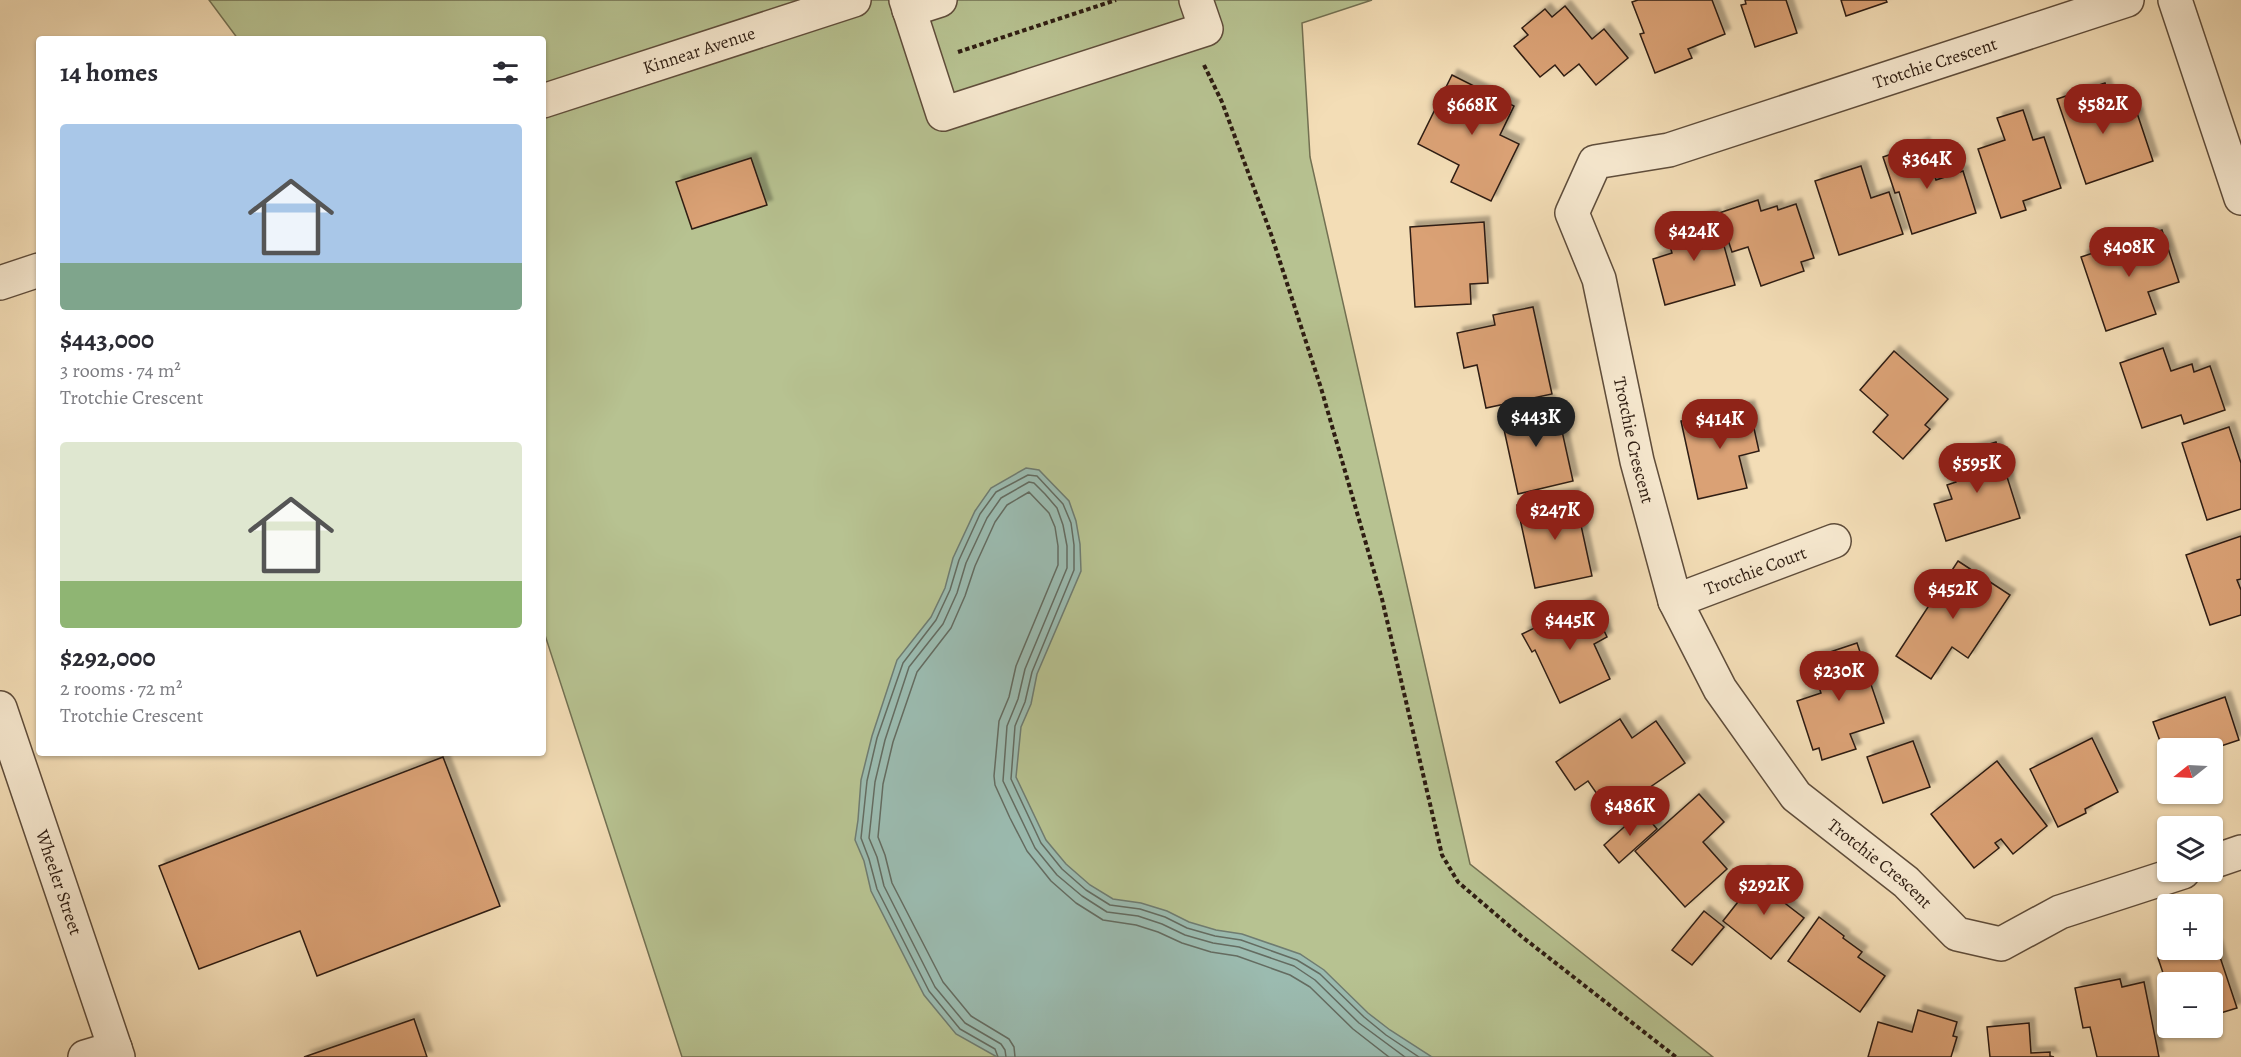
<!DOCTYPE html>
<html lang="en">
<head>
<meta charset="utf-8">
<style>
  :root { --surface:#fff; --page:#f2f2f3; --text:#2b2b33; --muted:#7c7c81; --accent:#8f2418 }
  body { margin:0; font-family:Alegreya,serif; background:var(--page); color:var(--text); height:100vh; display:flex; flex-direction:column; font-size:22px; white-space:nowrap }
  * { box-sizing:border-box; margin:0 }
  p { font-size:20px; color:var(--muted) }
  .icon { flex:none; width:33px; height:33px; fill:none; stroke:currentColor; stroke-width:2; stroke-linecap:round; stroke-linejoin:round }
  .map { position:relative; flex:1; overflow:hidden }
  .sheet { position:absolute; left:36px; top:36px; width:510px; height:720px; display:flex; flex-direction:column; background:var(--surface); border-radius:6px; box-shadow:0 2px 4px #0004 }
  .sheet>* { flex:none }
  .needle { width:39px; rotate:252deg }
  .fabs { position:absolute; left:2157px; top:738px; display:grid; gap:12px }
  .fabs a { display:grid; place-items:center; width:66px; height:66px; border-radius:6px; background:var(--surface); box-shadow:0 2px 4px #0004; font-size:30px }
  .price { position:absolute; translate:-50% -51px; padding:0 14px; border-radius:21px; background:var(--accent); color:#fff; font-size:20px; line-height:39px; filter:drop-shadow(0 2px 3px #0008) }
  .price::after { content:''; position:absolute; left:50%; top:36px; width:18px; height:14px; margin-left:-9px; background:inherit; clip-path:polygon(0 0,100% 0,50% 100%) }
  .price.selected { background:#222; color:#fff }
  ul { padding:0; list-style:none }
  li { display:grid; align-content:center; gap:12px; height:318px; padding:0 24px }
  li span { display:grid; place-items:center; height:186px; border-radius:6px; color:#555 }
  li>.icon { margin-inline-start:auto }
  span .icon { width:108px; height:108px; fill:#fffc; stroke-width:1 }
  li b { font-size:26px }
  h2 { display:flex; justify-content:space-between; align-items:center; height:72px; padding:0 24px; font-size:26px }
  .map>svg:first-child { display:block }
</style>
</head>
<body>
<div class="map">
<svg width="2241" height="1057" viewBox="0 0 2241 1057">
  <defs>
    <filter id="shadow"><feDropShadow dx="5.5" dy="-5.5" stdDeviation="1.5" flood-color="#0004"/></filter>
  </defs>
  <rect width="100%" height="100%" fill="#f3ddb6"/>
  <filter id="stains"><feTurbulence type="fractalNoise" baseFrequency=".00333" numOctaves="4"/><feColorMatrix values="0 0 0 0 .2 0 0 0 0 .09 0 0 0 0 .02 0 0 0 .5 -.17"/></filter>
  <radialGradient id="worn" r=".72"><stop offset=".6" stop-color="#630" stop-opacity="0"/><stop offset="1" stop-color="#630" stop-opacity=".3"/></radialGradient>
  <!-- green -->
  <path fill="#b7c291" stroke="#727052" stroke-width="1.5" d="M209 0H1372L1302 23 1310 157 1470 864 1713 1057H682L543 629V39H238Z"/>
  <!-- water -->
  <path fill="#9bbbb0" stroke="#6f7c71" stroke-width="1.5" d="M1026 468 1039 470 1069 501 1076 521 1080 544 1081 571 1037 674 1031 704 1021 727 1016 777 1046 840 1066 864 1090 885 1113 899 1141 903 1167 911 1189 922 1216 930 1242 934 1300 954 1324 970 1368 1013 1390 1030 1432 1057H997L956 1034 924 995 871 891 864 861 855 840 858 820 861 780 872 736 897 660 931 617 945 588 953 558 975 511 991 488Z"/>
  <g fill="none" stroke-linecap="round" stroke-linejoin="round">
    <!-- shore -->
    <g stroke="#646c61" stroke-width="1.5">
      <path d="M998 1057 995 1049 960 1029 929 991 877 889 869 859 861 838 867 781 877 738 903 663 936 620 950 590 959 560 980 514 996 492 1028 475 1037 476 1063 504 1071 523 1074 545V570L1032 672 1025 702 1015 726 1011 779 1041 843 1062 869 1086 890 1110 905 1140 909 1165 917 1187 928 1215 936 1241 940 1297 960 1320 974 1364 1017 1386 1035 1419 1057"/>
      <path d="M1006 1057 1005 1050 1001 1044 965 1023 935 987 884 886 877 857 869 838 875 782 885 740 909 667 943 624 957 593 966 563 987 518 1001 498 1029 482 1034 483 1045 494 1057 508 1063 525 1067 546V568L1025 669 1018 699 1007 726 1003 781 1035 848 1057 875 1082 896 1107 912 1138 916 1162 924 1185 935 1213 943 1239 947 1294 966 1315 980 1359 1023 1405 1057"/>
      <path d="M1015 1057 1014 1047 1009 1039 971 1016 943 982 892 883 885 855 878 837 883 784 893 742 917 672 951 628 965 596 975 566 995 522 1007 505 1029 492 1049 513 1055 527 1058 546V565L1016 666 1009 697 999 721 994 776 995 785 1010 818 1027 851 1051 881 1076 903 1103 920 1136 925 1158 932 1182 943 1211 952 1237 956 1290 975 1310 987 1353 1029 1389 1057"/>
    </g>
  </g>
  <!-- building -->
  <g fill="#daa175" stroke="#2e1d12" stroke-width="1.5" filter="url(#shadow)">
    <path d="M1638 0H1712L1725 34 1688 49 1692 58 1655 73 1640 34 1644 33 1632 2Z"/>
    <path d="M1745 0H1786L1797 33 1755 47 1741 5 1746 4Z"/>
    <path d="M1841 0H1886L1887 2 1846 16Z"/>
    <path d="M1565 6 1592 39 1604 29 1628 58 1596 85 1579 64 1564 76 1555 65 1540 77 1514 46 1528 35 1522 28 1545 9 1552 17Z"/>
    <path d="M1452 75 1514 106 1500 135 1519 144 1491 201 1451 182 1459 165 1418 144Z"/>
    <path d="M2105 83 2117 119 2137 113 2153 161 2086 184 2057 99Z"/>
    <path d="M2023 110 2033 140 2044 137 2061 188 2023 201 2026 210 2001 218 1978 149 2005 140 1997 118Z"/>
    <path d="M1924 143 1936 180 1963 171 1976 213 1912 234 1899 192 1895 193 1883 157Z"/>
    <path d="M751 158 767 205 692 229 676 182Z"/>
    <path d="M1861 166 1871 198 1889 192 1903 234 1839 255 1815 181Z"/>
    <path d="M1758 200 1761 211 1777 206 1778 210 1796 204 1814 258 1801 262 1804 271 1761 286 1748 247 1732 252 1719 213Z"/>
    <path d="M1715 214 1735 285 1665 305 1653 259 1672 253 1670 246 1677 244 1672 226Z"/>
    <path d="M1484 222 1488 283 1470 284 1471 304 1415 307 1410 227Z"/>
    <path d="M2162 230 2179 282 2148 292 2156 314 2106 331 2081 257Z"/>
    <path d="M1533 307 1552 394 1486 408 1477 365 1464 368 1457 333 1495 325 1493 315Z"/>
    <path d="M2163 348 2171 371 2192 364 2194 372 2210 366 2225 410 2184 424 2181 415 2142 428 2120 363Z"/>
    <path d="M1894 351 1948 399 1925 425 1930 429 1903 459 1873 432 1888 415 1860 390Z"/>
    <path d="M1549 400 1556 432 1562 431 1573 481 1518 494 1500 411Z"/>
    <path d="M1749 406 1759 451 1739 456 1747 488 1698 499 1681 421Z"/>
    <path d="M2229 427 2241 463V509L2207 520 2182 443Z"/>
    <path d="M1996 442 2020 518 1946 541 1934 504 1952 499 1947 485 1956 482 1948 457Z"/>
    <path d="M1574 493 1592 576 1535 588 1517 505Z"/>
    <path d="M2241 536V579L2237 580 2241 590V615L2210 625 2186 555Z"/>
    <path d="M1958 561 2010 595 1968 658 1952 647 1931 679 1896 656Z"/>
    <path d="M1590 601 1607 637 1594 644 1610 679 1560 703 1535 650 1532 652 1522 634Z"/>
    <path d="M1857 643 1884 723 1850 734 1856 749 1822 760 1819 748 1813 750 1797 701 1821 693 1809 659Z"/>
    <path d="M2225 697 2239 740 2212 749 2168 748V763L2153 722Z"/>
    <path d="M1620 719 1632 738 1656 721 1685 763 1611 814 1588 781 1575 790 1556 762Z"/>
    <path d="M2092 738 2118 792 2085 809 2086 813 2058 827 2030 769Z"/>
    <path d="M1913 741 1930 787 1883 803 1867 757Z"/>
    <path d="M443 757 500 906 317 976 300 931 199 969 159 866Z"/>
    <path d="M1997 761 2047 826 2013 854 2001 839 1995 843 1999 848 1974 868 1931 814Z"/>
    <path d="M1699 794 1724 822 1703 842 1727 869 1685 907 1635 851Z"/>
    <path d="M1642 811 1657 829 1619 863 1604 845Z"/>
    <path d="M1763 870 1790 892 1782 901 1804 918 1771 959 1723 921Z"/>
    <path d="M1704 911 1724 927 1692 965 1672 950Z"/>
    <path d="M1819 917 1844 936 1843 938 1862 952 1858 957 1885 976 1860 1012 1788 961Z"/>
    <path d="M2216 945 2237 1008 2214 1015 2215 1018H2212V982H2168V988L2158 958 2184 950H2188L2189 953 2201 950H2212V946Z"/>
    <path d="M2120 979 2122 987 2144 982 2159 1057H2097L2090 1027 2083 1028 2075 988Z"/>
    <path d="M1918 1010 1957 1022 1953 1036 1957 1037 1951 1057H1868L1878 1022 1912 1032Z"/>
    <path d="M414 1019 427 1057H304Z"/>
    <path d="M2029 1023 2031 1053 2050 1052V1056L2054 1057H1990L1987 1027Z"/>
  </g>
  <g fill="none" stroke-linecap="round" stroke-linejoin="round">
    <!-- minor casing -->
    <g stroke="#5f4d3b" stroke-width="36">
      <g id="minor">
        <path d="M906 0 943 114 1206 29 1196 0"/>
        <path id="s1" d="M2127 0 1669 150 1595 162 1572 213 1599 279 1637 461 1675 601 1720 689 1796 796 1906 882 1957 934 2001 944 2060 912 2183 872"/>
        <path d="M2175 0 2241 198"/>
        <path d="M909 10 940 0"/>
        <path id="s2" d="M543 101 854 0"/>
        <path d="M0 283 39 270"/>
        <path id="s3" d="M1675 601 1834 541"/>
        <path id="s4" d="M0 708 118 1057"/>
        <path d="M2212 862 2241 852"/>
        <path d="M85 1057 115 1048"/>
      </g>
    </g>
    <!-- path -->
    <g stroke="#2e1d12" stroke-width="4" stroke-dasharray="4.5 3" stroke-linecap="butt">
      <path d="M958 52 1116 0"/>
      <path d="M1204 65 1222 102 1271 234 1321 388 1382 599 1442 855 1458 882 1521 936 1676 1057"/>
    </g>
    <!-- minor -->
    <use href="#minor" stroke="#f7e9d0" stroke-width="33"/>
  </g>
  <g text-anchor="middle" stroke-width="4.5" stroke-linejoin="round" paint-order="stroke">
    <!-- street labels -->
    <g font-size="18" fill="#2e1d12" stroke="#f7e9d0">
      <text dy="6" stroke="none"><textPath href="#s2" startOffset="164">Kinnear Avenue</textPath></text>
      <text transform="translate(1935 63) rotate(-18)" y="6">Trotchie Crescent</text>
      <text dy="6" stroke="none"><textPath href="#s1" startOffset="849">Trotchie Crescent</textPath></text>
      <text dy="6" stroke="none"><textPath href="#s3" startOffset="86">Trotchie Court</textPath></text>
      <text dy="6" stroke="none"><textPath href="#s1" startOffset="1353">Trotchie Crescent</textPath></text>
      <text dy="6" stroke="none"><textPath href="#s4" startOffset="184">Wheeler Street</textPath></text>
    </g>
  </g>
  <rect width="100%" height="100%" filter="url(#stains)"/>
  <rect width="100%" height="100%" fill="url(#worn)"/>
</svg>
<div class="fabs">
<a><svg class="needle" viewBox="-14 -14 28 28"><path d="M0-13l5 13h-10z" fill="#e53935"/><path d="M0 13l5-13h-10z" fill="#7c7c81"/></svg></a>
<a><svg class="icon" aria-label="layers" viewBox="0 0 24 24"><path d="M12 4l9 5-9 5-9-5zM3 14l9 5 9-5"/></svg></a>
<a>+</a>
<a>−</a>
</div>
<b class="price" style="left:2103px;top:135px">$582K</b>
<b class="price" style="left:1472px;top:136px">$668K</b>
<b class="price" style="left:1927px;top:190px">$364K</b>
<b class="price" style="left:1694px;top:262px">$424K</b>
<b class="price" style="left:2129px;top:278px">$408K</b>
<b class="price selected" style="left:1536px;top:448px">$443K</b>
<b class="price" style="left:1720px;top:450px">$414K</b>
<b class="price" style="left:1977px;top:494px">$595K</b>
<b class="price" style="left:1555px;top:541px">$247K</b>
<b class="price" style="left:1953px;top:620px">$452K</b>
<b class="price" style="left:1570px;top:651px">$445K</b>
<b class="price" style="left:1839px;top:702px">$230K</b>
<b class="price" style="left:1630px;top:837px">$486K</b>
<b class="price" style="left:1764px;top:916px">$292K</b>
<section class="sheet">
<h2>14 homes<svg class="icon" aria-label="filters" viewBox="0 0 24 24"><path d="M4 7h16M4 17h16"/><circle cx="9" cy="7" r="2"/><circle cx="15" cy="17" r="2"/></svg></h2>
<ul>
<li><span style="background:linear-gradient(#a9c7e8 75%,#7fa58c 0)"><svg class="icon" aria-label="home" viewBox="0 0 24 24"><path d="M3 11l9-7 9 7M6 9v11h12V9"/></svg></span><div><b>$443,000</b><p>3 rooms · 74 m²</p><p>Trotchie Crescent</p></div></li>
<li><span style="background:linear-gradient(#dfe7d0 75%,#8fb573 0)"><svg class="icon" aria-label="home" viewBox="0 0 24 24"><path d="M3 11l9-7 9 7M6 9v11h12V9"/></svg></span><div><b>$292,000</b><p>2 rooms · 72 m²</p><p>Trotchie Crescent</p></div></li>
</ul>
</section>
</div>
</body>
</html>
